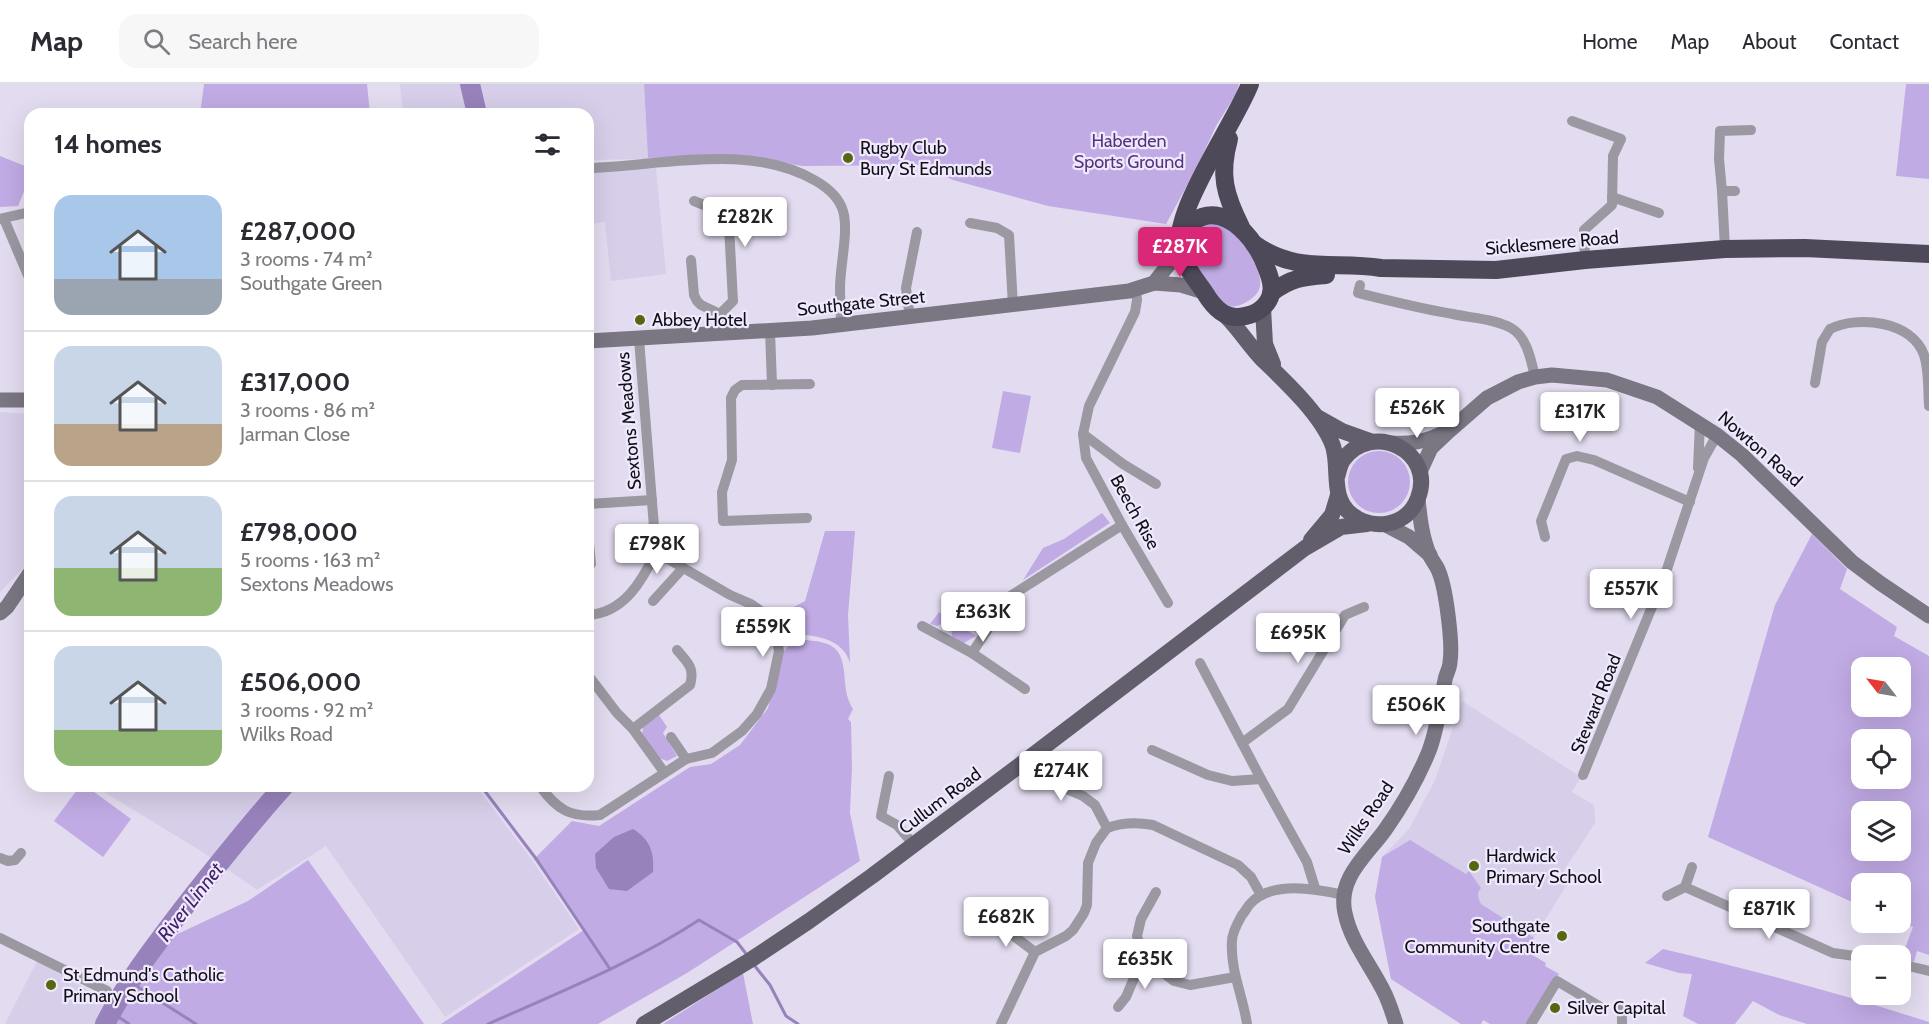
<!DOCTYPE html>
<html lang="en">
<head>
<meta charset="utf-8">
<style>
  :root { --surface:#fff; --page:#f7f7f7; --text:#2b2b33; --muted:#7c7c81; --line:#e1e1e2; --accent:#db2777 }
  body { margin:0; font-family:Cabin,sans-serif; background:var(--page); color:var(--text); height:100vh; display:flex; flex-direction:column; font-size:22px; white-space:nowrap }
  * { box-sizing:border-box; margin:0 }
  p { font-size:20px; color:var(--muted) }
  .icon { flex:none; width:33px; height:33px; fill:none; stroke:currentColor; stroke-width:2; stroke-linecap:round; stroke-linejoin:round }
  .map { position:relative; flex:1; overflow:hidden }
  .side { position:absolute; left:24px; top:24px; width:570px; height:684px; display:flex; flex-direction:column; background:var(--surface); border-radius:18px; box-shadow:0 6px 24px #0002 }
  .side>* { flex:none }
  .needle { width:39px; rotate:301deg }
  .buttons { position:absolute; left:1851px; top:573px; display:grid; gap:12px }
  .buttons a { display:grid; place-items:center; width:60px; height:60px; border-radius:12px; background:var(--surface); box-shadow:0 6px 24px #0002; font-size:30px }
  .price { position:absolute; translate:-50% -51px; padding:0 14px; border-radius:6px; background:#fff; color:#222; font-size:20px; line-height:39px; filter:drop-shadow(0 2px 3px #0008) }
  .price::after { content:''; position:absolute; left:50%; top:36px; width:18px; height:14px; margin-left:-9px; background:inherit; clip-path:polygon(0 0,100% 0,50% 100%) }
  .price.active { background:var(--accent); color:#fff }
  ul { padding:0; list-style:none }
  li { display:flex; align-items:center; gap:18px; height:150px; padding:0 30px }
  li+li { border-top:2px solid var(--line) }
  li span { display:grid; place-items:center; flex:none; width:168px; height:120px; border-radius:18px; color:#555 }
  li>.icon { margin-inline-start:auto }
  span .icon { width:72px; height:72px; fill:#fffc; stroke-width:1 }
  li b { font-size:26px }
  h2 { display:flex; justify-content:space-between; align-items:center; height:72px; padding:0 30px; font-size:26px }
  header { display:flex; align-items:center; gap:36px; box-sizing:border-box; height:84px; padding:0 30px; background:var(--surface); border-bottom:2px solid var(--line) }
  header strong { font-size:28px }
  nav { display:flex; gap:33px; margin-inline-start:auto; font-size:21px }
  .search { width:420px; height:54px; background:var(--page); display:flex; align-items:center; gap:15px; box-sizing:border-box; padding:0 21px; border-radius:18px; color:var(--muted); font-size:22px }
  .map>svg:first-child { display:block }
</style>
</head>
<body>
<header>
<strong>Map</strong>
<div class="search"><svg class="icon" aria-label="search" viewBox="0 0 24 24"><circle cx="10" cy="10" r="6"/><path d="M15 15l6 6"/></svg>Search here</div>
<nav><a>Home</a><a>Map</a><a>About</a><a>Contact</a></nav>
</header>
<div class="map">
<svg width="1929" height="940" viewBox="0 0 1929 940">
  <rect width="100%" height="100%" fill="#e3dcf0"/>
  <!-- built -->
  <g fill="#d7cee9">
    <path d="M400 0H644L648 75 588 76V30H403Z"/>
    <path d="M656 84 666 190 611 197 605 138 588 140V89Z"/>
    <path d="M0 328 30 330V477L0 508Z"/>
    <path d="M1462 617 1581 693 1572 708 1594 721 1595 733V739L1561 791 1569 797 1481 940H1461L1391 895 1375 813 1382 773 1409 745 1435 696Z"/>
    <path d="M94 702H476L532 776 579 845 445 933 326 762 257 806 201 767Z"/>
    <path d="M37 877 119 924 111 940H5Z"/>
  </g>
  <!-- green -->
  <g fill="#c0abe4" fill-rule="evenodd">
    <path d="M204 0H367L370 30H200Z"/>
    <path d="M644 0H1239L1236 10 1216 42 1197 83 1166 140 1048 122 953 96 920 81 802 82 742 71 648 74Z"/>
    <path d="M1906 0H1929V95L1896 92Z"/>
    <path d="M0 72 30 84V93L18 122 0 123Z"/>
    <path d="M1220 136C1227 143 1237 150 1243 158 1247 163 1249 169 1252 174 1259 188 1267 204 1251 215 1246 219 1236 224 1230 222 1216 218 1192 180 1189 167 1187 157 1191 150 1196 142Z"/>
    <path d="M1003 307 1031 312 1020 369 992 364Z"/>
    <circle cx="1379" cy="398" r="31"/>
    <path d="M1102 429 1110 439 1023 496 1043 464 1064 455Z"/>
    <path d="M825 447H855L848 531 850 579C843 555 818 552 796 550L781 530 805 517Z"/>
    <path d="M1812 450 1847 485 1840 505 1897 543 1894 552 1929 572V871L1917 867 1914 878 1901 875 1913 843 1901 838 1900 800H1862L1861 822 1708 753 1775 521ZM1862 584H1900V622H1862ZM1862 656H1900V694H1862ZM1862 728H1900V766H1862Z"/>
    <path d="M939 528 976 552 962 560 952 553 951 541 946 538 937 542 930 540Z"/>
    <path d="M794 555C831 558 843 558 845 598 846 609 848 617 853 625L848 635 851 638 852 683 850 729 860 777 687 889 598 940H441L584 846 534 775 572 737 599 742 690 683 711 680 740 661 768 624 781 571Z"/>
    <path d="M659 631 667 643 663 649 677 672 667 677 659 674 642 653 643 643Z"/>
    <path d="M80 702H86L131 735 103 773 54 737Z"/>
    <path d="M1410 756 1466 790 1469 787 1481 804C1476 810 1478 814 1481 820L1534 854 1525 869H1529L1546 879 1545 882 1559 890 1528 940H1490L1483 936 1481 940H1461L1391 895 1375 813 1382 773Z"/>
    <path d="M308 776 424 940H113L169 854 248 817Z"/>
    <path d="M1663 865C1753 886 1841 910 1929 938V940H1807L1779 931 1753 917 1735 940H1698L1683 932 1692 890 1679 889 1645 879Z"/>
    <path d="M743 889 753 940H663Z"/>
  </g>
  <!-- water -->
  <path fill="#9782bb" d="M633 745C651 756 654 769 653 788L627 807 609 805 596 784 595 770 614 753Z"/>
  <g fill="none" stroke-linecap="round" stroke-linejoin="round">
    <!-- stream -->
    <g stroke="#9782bb" stroke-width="3">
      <path d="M481 702 537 776 610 885"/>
      <path d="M754 881 770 901 786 932 798 940"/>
      <path d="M130 898 196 940"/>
      <path d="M111 928 129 940"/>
      <path d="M488 940C560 908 633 879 699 836L737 858 747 871"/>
    </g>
    <!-- river -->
    <g stroke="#9782bb" stroke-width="20">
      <path d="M470 0 477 30"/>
      <path d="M105 940C126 899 154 863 182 826 215 784 248 742 284 702"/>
    </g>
    <!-- street -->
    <g stroke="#9b98a1" stroke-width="10">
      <path d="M1572 37 1621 55 1613 72 1612 121 1584 146 1585 176"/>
      <path d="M588 84C661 82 750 58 816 97 828 104 839 113 843 127 849 147 840 181 840 204 840 216 841 228 841 240"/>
      <path d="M1722 107 1719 75 1720 47 1751 46"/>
      <path d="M1612 113 1659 129"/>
      <path d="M694 117 719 127 729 142 733 217 720 230"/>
      <path d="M0 135 30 128"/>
      <path d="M4 135 30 196"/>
      <path d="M970 139 997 144 1009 151 1013 222"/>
      <path d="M1725 165 1722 107H1735"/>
      <path d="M691 176 694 211 697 217 701 221 720 230 721 249"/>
      <path d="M1360 201 1358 209C1390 217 1421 225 1453 230 1471 234 1496 235 1511 244 1527 253 1531 276 1535 293"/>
      <path d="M1136 206 1137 216 1135 228 1089 322 1083 350 1086 374 1122 441 1168 519"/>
      <path d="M910 234 906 204 917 148"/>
      <path d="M588 241 589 257"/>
      <path d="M770 247 772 301"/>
      <path d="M1815 299 1822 258 1830 245C1858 231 1912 237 1924 271 1929 286 1928 305 1929 322"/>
      <path d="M1083 350 1123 380 1156 400"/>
      <path d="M1698 384 1700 339"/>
      <path d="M588 420 652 416"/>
      <path d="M807 434 723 437 722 408 732 376 731 314 735 306 742 301 810 300"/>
      <path d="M588 449 591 480"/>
      <path d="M1545 453 1541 437 1566 375 1577 372 1594 376 1690 418"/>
      <path d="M653 517 683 484"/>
      <path d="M588 531C624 529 642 497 656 468L639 255"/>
      <path d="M922 542 972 569 1025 605"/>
      <path d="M972 569 1009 513 1122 441"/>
      <path d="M1200 579 1261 695 1307 778 1315 804"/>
      <path d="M588 591 617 629 633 645 664 688"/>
      <path d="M633 645 690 601C695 584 688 579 677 566"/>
      <path d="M671 653 686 675"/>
      <path d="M1242 659 1288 625 1345 531 1364 523"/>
      <path d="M1152 666 1208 691 1232 697 1261 695"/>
      <path d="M1583 691 1665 491 1704 374 1717 351"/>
      <path d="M889 692 881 732 897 741 914 761"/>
      <path d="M1049 698 1083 712 1095 721 1107 744C1123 738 1137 738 1153 741L1238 781 1251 793 1261 811"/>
      <path d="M540 702C557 726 571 734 600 731L686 675 712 669 742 647 757 630 771 605 779 567 776 550 771 538 766 531 751 520 730 511 656 468"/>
      <path d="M0 774 8 777 15 776 21 769"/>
      <path d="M1685 803 1833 869 1862 873"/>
      <path d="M1156 808 1141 835 1137 852 1143 873 1174 897 1190 901 1235 893"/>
      <path d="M1667 812 1685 803 1692 783"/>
      <path d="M994 837 1035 868"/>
      <path d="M0 854 107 907"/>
      <path d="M1900 880 1929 887"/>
      <path d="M1118 923 1126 913 1143 873"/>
      <path d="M1001 940 1035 868 1066 852 1073 846 1084 829 1087 821 1088 779 1096 759 1107 744"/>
      <path d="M1247 940C1243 912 1230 886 1232 857 1232 849 1238 838 1242 831 1245 828 1247 823 1250 820 1271 796 1317 805 1344 811"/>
      <path d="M1531 940 1557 897 1599 922"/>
      <path d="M1622 940V923"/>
    </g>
    <!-- secondary -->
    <g stroke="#7a7682" stroke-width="15">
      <path d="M1154 199 1181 201 1204 208"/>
      <path d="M588 257 812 244 1129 207 1154 199 1180 166"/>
      <path d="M0 316H30"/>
      <path d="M1392 359C1412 360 1423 358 1441 350"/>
      <path d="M1420 388 1431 364 1449 347 1487 314 1518 298 1535 293 1552 291 1607 296 1657 313 1717 351 1742 371 1852 478 1880 499 1929 532"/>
      <path d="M1386 441 1409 453 1430 471"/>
      <path d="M0 529 7 523 30 489"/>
      <path d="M1396 940C1392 928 1389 917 1383 906 1370 880 1351 858 1345 829 1337 794 1367 771 1385 746 1402 722 1418 694 1429 667 1438 643 1440 620 1445 596 1446 590 1450 584 1450 578 1453 560 1446 505 1439 488 1437 482 1433 478 1430 472 1422 454 1420 434 1418 415"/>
    </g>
    <!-- primary -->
    <g stroke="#625e6c" stroke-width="16">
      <path d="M1263 224 1265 260 1273 280"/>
      <path d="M1226 232C1240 246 1250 263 1264 277 1287 299 1322 332 1333 362 1340 384 1330 414 1351 430 1373 448 1408 442 1418 414 1436 367 1372 336 1343 376 1340 380 1339 387 1337 393"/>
      <path d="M1317 333 1342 347 1370 357"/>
      <path d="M1311 456 1332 431 1338 411"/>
      <path d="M644 940 752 875 809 837 872 792 1024 678 1305 464 1341 443 1367 440"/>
    </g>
    <!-- highway -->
    <g stroke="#4e4959" stroke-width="18">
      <path d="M1229 55C1219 91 1225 111 1241 143"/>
      <path d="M1179 156C1207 104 1252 144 1266 183 1269 190 1273 202 1271 210 1268 222 1257 230 1245 232 1226 237 1214 224 1205 209 1197 197 1183 181 1180 166 1171 129 1235 39 1250 0"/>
      <path d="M1254 160C1297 190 1334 177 1381 184L1496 186 1585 176 1725 165 1805 164 1929 170"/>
      <path d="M1271 209C1291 194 1302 193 1326 191"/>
    </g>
  </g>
  <!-- markers -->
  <g fill="#566710" stroke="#f0e9fe" stroke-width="2">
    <circle cx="848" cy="74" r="6"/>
    <circle cx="640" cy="236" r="6"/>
    <circle cx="1474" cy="782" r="6"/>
    <circle cx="1562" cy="852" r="6"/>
    <circle cx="51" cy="901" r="6"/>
    <circle cx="1555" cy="924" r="6"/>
  </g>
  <g text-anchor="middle" stroke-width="4.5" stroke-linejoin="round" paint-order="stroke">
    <!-- park labels -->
    <g font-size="18" fill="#53357c" stroke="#f0e9fe">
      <text x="1129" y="63">Haberden<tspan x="1129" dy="21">Sports Ground</tspan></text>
    </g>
    <!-- poi labels -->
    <g font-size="18" fill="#110f16" stroke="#f0e9fe" text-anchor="start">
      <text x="860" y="70">Rugby Club<tspan x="860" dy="21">Bury St Edmunds</tspan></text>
      <text x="652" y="242">Abbey Hotel</text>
      <text x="1486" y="778">Hardwick<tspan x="1486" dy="21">Primary School</tspan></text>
      <text x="1550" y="848" text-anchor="end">Southgate<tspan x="1550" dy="21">Community Centre</tspan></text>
      <text x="63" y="897">St Edmund's Catholic<tspan x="63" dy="21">Primary School</tspan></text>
      <text x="1567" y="930">Silver Capital</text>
    </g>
    <!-- street labels -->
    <g font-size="18" fill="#110f16" stroke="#f0e9fe">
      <text transform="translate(1552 159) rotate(-5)" y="6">Sicklesmere Road</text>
      <text transform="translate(861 219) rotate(-6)" y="6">Southgate Street</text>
      <text transform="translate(629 337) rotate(-95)" y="6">Sextons Meadows</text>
      <text transform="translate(1760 365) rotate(41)" y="6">Nowton Road</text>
      <text transform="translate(1135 428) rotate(61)" y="6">Beech Rise</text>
      <text transform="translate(1596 620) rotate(-68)" y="6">Steward Road</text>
      <text transform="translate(940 717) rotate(-37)" y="6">Cullum Road</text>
      <text transform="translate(1366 734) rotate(-56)" y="6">Wilks Road</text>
    </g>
    <!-- water labels -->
    <g font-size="20" font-style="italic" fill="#422369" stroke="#f0e9fe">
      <text transform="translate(190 818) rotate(-52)" y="7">River Linnet</text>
    </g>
  </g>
</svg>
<div class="buttons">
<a><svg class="needle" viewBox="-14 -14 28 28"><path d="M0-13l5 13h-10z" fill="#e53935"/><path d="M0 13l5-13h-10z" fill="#7c7c81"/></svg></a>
<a><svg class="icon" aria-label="locate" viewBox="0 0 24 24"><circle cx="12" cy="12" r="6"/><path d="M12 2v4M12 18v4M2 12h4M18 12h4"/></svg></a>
<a><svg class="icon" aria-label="layers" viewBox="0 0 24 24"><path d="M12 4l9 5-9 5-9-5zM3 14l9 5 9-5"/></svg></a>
<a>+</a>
<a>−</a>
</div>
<b class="price" style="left:745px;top:164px">£282K</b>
<b class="price active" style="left:1180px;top:194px">£287K</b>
<b class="price" style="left:1417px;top:355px">£526K</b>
<b class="price" style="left:1580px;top:359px">£317K</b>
<b class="price" style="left:657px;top:491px">£798K</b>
<b class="price" style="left:1631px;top:536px">£557K</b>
<b class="price" style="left:983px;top:559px">£363K</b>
<b class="price" style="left:763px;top:574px">£559K</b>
<b class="price" style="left:1298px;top:580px">£695K</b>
<b class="price" style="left:1416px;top:652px">£506K</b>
<b class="price" style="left:1061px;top:718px">£274K</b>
<b class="price" style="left:1769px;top:856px">£871K</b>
<b class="price" style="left:1006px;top:864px">£682K</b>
<b class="price" style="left:1145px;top:906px">£635K</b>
<section class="side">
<h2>14 homes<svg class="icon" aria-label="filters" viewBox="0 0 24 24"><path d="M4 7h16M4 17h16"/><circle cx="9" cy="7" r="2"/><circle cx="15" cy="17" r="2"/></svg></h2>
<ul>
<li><span style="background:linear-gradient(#a9c7e8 70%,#9aa5b1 0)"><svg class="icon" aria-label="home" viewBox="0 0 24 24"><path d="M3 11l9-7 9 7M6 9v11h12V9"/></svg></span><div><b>£287,000</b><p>3 rooms · 74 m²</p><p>Southgate Green</p></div></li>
<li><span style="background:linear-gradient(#c9d6e8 65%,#b9a48a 0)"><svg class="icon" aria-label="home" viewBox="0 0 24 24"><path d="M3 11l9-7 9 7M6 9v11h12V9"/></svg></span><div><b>£317,000</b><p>3 rooms · 86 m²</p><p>Jarman Close</p></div></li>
<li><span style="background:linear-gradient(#c9d6e8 60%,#8fb573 0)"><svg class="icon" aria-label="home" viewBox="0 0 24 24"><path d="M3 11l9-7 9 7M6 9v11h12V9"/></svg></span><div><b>£798,000</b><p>5 rooms · 163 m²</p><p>Sextons Meadows</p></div></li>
<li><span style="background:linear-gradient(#c9d6e8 70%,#8fb573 0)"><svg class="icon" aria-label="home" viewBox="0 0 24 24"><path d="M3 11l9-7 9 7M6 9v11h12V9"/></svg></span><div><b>£506,000</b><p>3 rooms · 92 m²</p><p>Wilks Road</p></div></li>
</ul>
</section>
</div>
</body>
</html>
